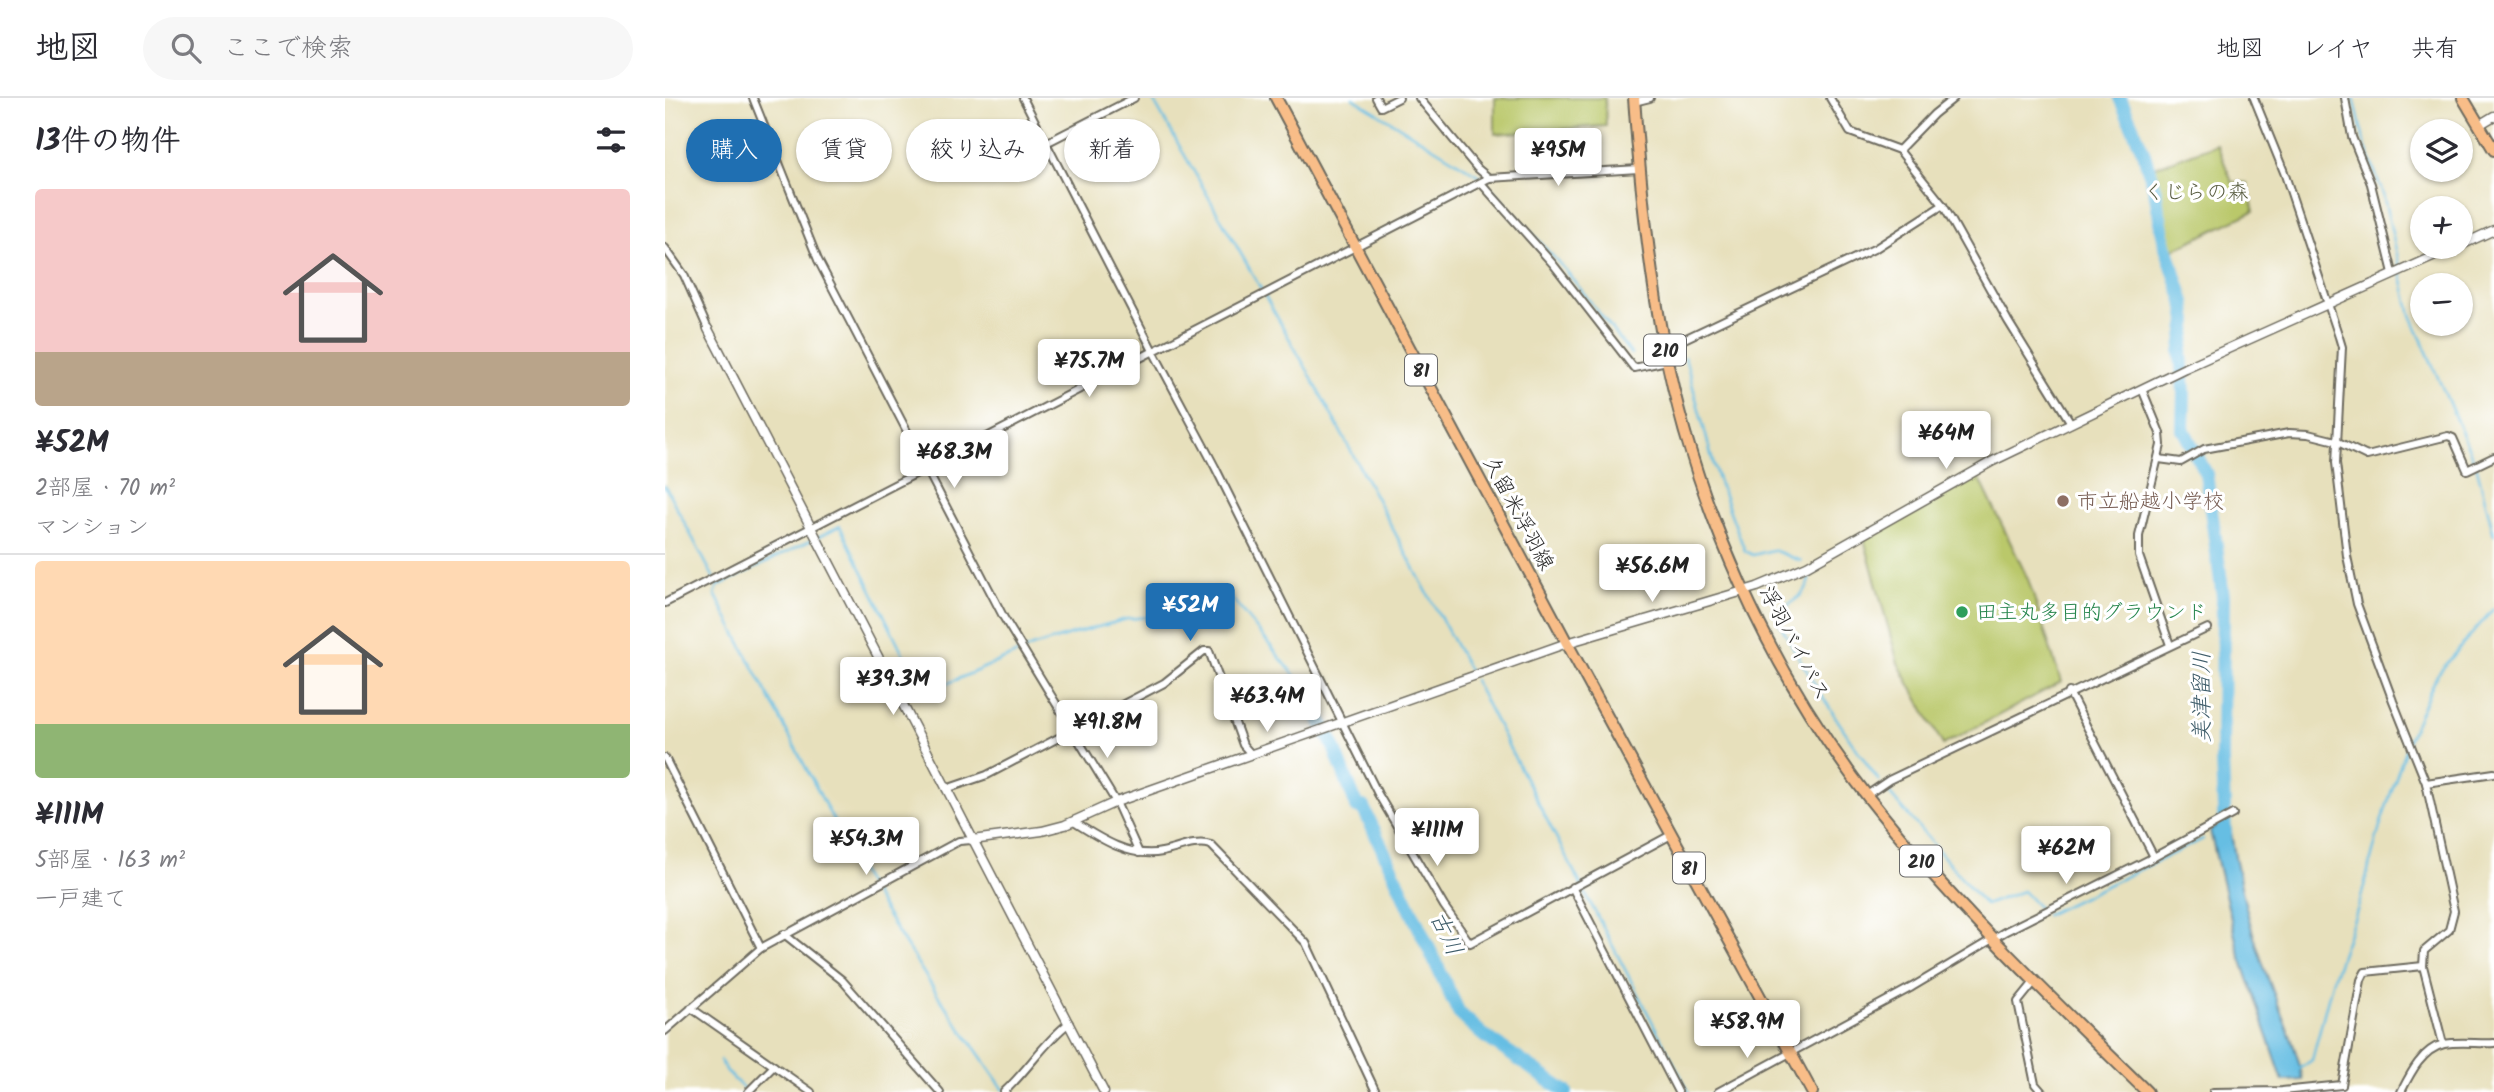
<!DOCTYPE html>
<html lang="ja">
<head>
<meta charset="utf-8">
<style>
  :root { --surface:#fff; --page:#f7f7f7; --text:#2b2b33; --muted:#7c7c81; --line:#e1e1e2; --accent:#1f6fb2 }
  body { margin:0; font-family:Kalam,"Klee One",sans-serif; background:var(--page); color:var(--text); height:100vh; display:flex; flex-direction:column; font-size:26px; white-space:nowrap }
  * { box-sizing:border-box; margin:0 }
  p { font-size:23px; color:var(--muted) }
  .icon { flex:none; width:38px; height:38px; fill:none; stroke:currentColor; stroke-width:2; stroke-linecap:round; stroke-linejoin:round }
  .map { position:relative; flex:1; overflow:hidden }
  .sheet { display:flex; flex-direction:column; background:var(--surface); width:665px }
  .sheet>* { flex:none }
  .hud { position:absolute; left:21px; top:21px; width:665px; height:63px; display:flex; gap:14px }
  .tools { position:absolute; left:1745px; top:21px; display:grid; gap:14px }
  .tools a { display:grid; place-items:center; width:63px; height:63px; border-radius:50%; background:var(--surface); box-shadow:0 2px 5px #0004; font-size:35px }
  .price { position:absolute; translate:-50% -60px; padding:0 16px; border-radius:7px; background:#fff; color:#222; font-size:23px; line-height:46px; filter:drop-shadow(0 2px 4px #0008) }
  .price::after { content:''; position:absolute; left:50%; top:42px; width:21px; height:16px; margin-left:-10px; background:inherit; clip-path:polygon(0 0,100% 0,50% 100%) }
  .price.selected { background:var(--accent); color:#fff }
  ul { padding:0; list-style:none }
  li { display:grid; align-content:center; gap:14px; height:371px; padding:0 35px }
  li+li { border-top:2px solid var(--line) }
  li span { display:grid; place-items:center; height:217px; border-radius:7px; color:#555 }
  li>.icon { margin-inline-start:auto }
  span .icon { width:126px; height:126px; fill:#fffc; stroke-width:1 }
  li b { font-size:30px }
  h2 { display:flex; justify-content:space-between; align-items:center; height:84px; padding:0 35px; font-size:30px }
  .tag { padding:0 24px; border-radius:32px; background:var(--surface); box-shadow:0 2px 5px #0004; font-size:24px; line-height:63px }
  .tag.selected { background:var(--accent); color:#fff }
  header { display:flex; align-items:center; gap:42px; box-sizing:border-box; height:98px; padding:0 35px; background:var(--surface); border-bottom:2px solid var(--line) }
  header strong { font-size:33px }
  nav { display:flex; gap:38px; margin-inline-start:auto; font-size:24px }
  .search { width:490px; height:63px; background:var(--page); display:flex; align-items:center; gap:18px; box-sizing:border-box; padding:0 24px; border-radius:38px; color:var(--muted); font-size:26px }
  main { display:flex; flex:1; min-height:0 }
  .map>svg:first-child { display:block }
</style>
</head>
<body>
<header>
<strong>地図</strong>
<div class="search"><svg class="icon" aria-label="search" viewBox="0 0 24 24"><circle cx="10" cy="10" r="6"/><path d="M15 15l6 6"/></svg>ここで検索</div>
<nav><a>地図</a><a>レイヤ</a><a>共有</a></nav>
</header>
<main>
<section class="sheet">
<h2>13件の物件<svg class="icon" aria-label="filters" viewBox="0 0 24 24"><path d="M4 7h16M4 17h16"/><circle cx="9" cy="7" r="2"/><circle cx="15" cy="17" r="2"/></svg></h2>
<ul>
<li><span style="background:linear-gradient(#f6c9c9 75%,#b9a48a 0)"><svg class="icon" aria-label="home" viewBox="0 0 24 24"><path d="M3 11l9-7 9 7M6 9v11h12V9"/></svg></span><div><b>¥52M</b><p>2部屋 · 70 m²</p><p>マンション</p></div></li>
<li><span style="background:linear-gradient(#ffd9b3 75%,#8fb573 0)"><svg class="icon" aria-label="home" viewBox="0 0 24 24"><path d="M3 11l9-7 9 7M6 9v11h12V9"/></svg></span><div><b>¥111M</b><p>5部屋 · 163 m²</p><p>一戸建て</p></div></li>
</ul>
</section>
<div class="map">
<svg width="1829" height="994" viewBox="0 0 1829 994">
  <rect width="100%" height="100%" fill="#fff"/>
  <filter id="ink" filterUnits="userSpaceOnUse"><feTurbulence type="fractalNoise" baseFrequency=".0143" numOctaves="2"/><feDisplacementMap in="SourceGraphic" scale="14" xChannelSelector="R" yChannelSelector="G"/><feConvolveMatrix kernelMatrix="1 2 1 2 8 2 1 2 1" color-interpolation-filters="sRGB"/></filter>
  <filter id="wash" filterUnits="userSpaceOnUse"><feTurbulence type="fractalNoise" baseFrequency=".00686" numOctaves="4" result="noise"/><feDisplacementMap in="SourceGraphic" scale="28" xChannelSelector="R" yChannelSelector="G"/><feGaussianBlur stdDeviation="1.57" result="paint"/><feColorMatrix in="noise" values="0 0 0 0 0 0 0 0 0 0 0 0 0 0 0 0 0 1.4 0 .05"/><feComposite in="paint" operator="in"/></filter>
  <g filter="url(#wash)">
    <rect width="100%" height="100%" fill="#e7e0bc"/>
    <!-- green -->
    <g fill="#bac86a" stroke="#727a4a" stroke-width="2">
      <path d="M830 0H940L941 28 830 36Z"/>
      <path d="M1552 46 1567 84 1582 85 1589 113 1505 153 1487 70Z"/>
      <path d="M1313 377 1363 481 1396 584 1278 647 1233 565 1199 441Z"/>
    </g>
    <!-- water -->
    <path fill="#66bee3" stroke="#487487" stroke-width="2" d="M1564 721C1571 770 1582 822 1599 869 1612 907 1630 942 1638 982L1618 983 1573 851 1545 733Z"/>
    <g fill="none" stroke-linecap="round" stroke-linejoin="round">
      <!-- stream -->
      <g stroke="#66bee3" stroke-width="2.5">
        <path d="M487 0 644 275 806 576"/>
        <path d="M688 0 815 78 903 175 966 256"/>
        <path d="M1689 0 1700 47 1718 96 1746 217 1812 370 1829 437"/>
        <path d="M1020 259 1052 379 1080 453 1088 457 1108 452 1136 463"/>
        <path d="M0 388 53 488 50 496 199 781 270 893 339 992"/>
        <path d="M1144 475C1146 502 1120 500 1113 522 1143 578 1177 631 1214 683"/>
        <path d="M53 488 175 428 258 596 367 549 411 535 462 521 526 515 560 492 630 578 655 622"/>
        <path d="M809 582 1024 994"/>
        <path d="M1219 689 1320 807 1358 793 1374 810"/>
        <path d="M1381 817 1538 741"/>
        <path d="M55 962 63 975 82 994"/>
        <path d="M1633 972 1647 962 1669 877 1694 807 1715 728 1744 640 1772 577 1829 510"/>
      </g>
      <!-- river -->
      <g stroke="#66bee3" stroke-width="14">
        <path d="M1455 0 1478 53 1490 93 1500 146 1519 204 1522 223 1516 255 1519 295 1518 331 1541 376 1558 498 1557 661 1560 736"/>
        <path d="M655 622 669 649 692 709H698L794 915 817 936 901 994"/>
      </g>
    </g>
  </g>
  <g filter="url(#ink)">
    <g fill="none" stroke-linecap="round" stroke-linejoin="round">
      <!-- minor casing -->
      <g stroke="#6d6a5e" stroke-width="10">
        <g id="minor">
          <path d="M88 0 153 162 339 520 451 704 474 755"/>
          <path d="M358 0 488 253 550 369 713 696 779 808 805 845 1006 737"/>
          <path d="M711 0 716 9 734 0"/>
          <path d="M754 0 812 70 824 80"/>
          <path d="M1165 0 1185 34 1234 52 1278 107 1343 223 1406 325"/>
          <path d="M1589 0 1619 74 1674 239 1677 249 1671 365 1682 458 1692 506 1728 603 1761 685 1789 813 1784 832 1759 853 1758 868 1778 946"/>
          <path d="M1680 0 1687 39 1706 86 1728 175"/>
          <path d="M969 4 985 0"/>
          <path d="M383 44 469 0"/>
          <path d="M1234 52 1269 16 1289 0"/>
          <path d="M816 85 888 166 969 270 1002 263"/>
          <path d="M0 150 19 177 43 231"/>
          <path d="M999 246 1015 243 1211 150 1278 107"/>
          <path d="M1477 291 1495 335 1496 347 1474 438V458L1505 547"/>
          <path d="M1494 361 1516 364 1539 351 1624 335 1643 336 1671 343 1702 358 1783 338 1788 340 1802 372 1829 359"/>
          <path d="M0 505 824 80 974 71"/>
          <path d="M1404 594 1489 759"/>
          <path d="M0 660 96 850"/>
          <path d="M1761 685 1829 675"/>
          <path d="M281 691 322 677 499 585 539 553H544L578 647 587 657"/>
          <path d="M1202 697 1224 682 1543 530"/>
          <path d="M409 724C434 740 466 761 497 754 513 751 530 742 546 747L641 845 711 994"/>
          <path d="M907 789 1013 994"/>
          <path d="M119 836 177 882 275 994"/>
          <path d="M1370 883 1353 904 1370 986 1377 994"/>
          <path d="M26 910 146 994"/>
          <path d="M0 933 96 850 294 743 307 742"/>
          <path d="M1677 987 1696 882 1700 874 1758 868"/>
          <path d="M83 994 109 968"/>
          <path d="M339 994C363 972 379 944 404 925"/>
          <path d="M1053 994 1247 889 1341 833 1489 759 1568 716"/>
          <path d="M1548 994 1617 993 1677 987"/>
          <path d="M1736 994C1745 976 1757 951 1779 946 1794 943 1814 946 1829 945"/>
        </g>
      </g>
      <!-- tertiary casing -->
      <g stroke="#6d6a5e" stroke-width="11">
        <g id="tertiary">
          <path d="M1814 27 1829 18"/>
          <path d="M1796 147 1829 132"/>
          <path d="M43 231 439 994"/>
          <path d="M307 742 377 733 400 727 451 704 902 545 1092 489 1142 468 1328 363 1520 270 1790 149"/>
        </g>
      </g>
      <!-- primary casing -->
      <g stroke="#6d6a5e" stroke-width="14">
        <path id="primary" d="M611 0 902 545 1147 994"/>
      </g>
      <!-- trunk casing -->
      <g stroke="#6d6a5e" stroke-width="14">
        <g id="trunk">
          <path d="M969 0C975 83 983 166 999 248 1031 409 1102 569 1203 699 1287 806 1385 899 1482 994"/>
          <path d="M1798 0 1829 52"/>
        </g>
      </g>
      <!-- minor -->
      <use href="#minor" stroke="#fff" stroke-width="6"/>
      <!-- tertiary -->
      <use href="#tertiary" stroke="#fff" stroke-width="8"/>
      <!-- primary -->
      <use href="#primary" stroke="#f8bd88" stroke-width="10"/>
      <!-- trunk -->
      <use href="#trunk" stroke="#f8bd88" stroke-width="10"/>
    </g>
  </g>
  <!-- markers -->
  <circle fill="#8d6e63" stroke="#fff" stroke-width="2.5" cx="1398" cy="403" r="7"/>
  <circle fill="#2e9e5b" stroke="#fff" stroke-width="2.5" cx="1297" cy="514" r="7"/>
  <g text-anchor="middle" stroke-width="6" stroke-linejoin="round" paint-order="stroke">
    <!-- shield labels -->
    <g fill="#fff" stroke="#6b6b6b" stroke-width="2">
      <rect x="979" y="236.5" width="42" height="31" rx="5"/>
      <rect x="740" y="256.5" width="32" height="31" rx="5"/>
      <rect x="1235" y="747.5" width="42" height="31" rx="5"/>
      <rect x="1008" y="754.5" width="32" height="31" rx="5"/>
    </g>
    <g font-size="19" font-weight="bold" fill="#2b2b2b">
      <text x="1000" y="259">210</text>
      <text x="756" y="279">81</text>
      <text x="1256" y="770">210</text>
      <text x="1024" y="777">81</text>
    </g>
    <!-- park labels -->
    <g font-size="21" fill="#565a3e" stroke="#fff">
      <text x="1531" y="101">くじらの森</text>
    </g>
    <!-- education labels -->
    <g font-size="21" fill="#785e54" stroke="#fff" text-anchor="start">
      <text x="1412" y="410">市立船越小学校</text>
    </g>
    <!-- street labels -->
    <g font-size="21" fill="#2b2b2b" stroke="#fff">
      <text transform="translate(854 415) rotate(62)" y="7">久留米浮羽線</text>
      <text transform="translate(1130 545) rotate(62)" y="7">浮羽バイパス</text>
    </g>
    <!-- leisure labels -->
    <g font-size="21" fill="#27864d" stroke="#fff" text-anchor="start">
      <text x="1311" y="521">田主丸多目的グラウンド</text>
    </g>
    <!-- water labels -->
    <g font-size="23" font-style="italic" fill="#405e6b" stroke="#fff">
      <text transform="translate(1536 599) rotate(-90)" y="8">美津留川</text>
      <text transform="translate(782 835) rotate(65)" y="8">古川</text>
    </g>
  </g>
</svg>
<div class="tools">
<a><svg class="icon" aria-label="layers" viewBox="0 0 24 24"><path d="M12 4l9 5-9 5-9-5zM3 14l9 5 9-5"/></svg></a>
<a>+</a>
<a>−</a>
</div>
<b class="price" style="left:893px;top:90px">¥95M</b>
<b class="price" style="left:424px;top:301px">¥75.7M</b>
<b class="price" style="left:1281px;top:373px">¥64M</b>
<b class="price" style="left:289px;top:392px">¥68.3M</b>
<b class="price" style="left:987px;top:506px">¥56.6M</b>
<b class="price selected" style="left:525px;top:545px">¥52M</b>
<b class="price" style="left:228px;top:619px">¥39.3M</b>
<b class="price" style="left:602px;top:636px">¥63.4M</b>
<b class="price" style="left:442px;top:662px">¥91.8M</b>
<b class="price" style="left:772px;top:770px">¥111M</b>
<b class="price" style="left:201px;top:779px">¥54.3M</b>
<b class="price" style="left:1401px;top:788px">¥62M</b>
<b class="price" style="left:1082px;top:962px">¥58.9M</b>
<div class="hud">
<a class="tag selected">購入</a>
<a class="tag">賃貸</a>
<a class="tag">絞り込み</a>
<a class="tag">新着</a>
</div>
</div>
</main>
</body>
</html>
